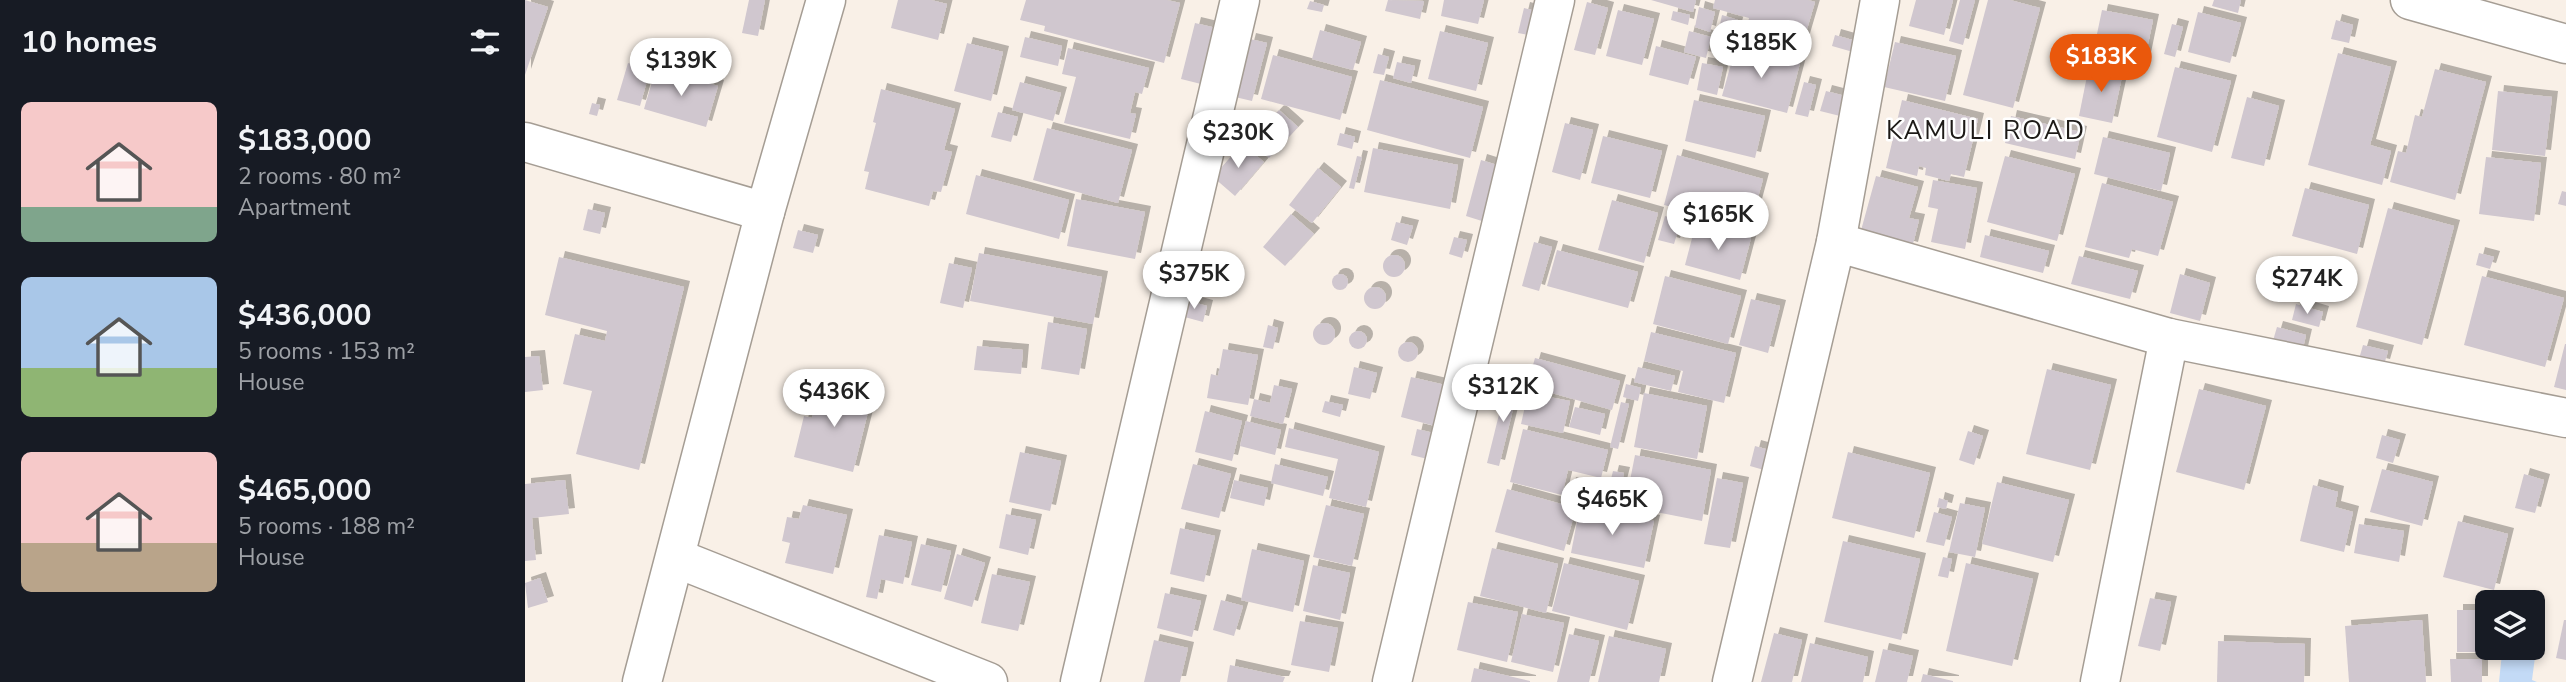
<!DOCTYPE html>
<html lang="en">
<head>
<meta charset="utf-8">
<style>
  :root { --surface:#171b24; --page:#20242c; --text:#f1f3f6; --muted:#9ea1a6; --accent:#ea580c }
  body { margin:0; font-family:"Nunito Sans",sans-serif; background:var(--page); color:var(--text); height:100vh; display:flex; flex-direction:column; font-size:26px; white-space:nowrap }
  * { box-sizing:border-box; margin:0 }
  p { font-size:23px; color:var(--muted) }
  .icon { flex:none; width:38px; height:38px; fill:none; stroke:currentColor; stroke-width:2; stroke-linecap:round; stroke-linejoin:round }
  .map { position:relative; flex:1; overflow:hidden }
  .details { display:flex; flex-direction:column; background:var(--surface); width:525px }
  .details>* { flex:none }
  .controls { position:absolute; left:1950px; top:590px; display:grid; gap:14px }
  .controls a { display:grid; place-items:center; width:70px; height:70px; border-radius:10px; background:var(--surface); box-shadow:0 4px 10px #0003; font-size:35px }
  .price { position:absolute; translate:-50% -60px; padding:0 16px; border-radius:24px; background:#fff; color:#222; font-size:23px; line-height:46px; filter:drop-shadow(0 2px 4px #0008) }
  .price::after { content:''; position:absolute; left:50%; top:42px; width:21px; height:16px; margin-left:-10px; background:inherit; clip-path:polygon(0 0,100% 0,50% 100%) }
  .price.on { background:var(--accent); color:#fff }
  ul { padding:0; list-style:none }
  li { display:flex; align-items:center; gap:21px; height:175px; padding:0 21px }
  li span { display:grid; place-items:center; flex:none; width:196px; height:140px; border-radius:10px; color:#555 }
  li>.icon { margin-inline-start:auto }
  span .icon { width:84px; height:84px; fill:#fffc; stroke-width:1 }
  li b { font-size:30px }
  h2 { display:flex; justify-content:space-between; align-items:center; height:84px; padding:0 21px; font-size:30px }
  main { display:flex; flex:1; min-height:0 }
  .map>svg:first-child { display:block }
</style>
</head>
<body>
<main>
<section class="details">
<h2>10 homes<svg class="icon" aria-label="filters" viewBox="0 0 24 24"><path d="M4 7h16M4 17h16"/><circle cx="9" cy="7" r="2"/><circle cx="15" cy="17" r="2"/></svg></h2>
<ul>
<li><span style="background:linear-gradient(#f6c9c9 75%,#7fa58c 0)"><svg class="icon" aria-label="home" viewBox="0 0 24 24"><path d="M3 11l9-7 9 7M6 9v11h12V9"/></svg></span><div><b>$183,000</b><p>2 rooms · 80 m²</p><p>Apartment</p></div></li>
<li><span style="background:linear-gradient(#a9c7e8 65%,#8fb573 0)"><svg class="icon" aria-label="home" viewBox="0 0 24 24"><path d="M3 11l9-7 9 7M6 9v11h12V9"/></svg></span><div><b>$436,000</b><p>5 rooms · 153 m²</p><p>House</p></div></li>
<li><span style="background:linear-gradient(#f6c9c9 65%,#b9a48a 0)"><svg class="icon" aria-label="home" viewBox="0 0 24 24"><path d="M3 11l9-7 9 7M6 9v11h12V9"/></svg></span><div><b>$465,000</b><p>5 rooms · 188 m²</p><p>House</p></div></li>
</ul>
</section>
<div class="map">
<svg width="2041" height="682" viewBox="0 0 2041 682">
  <defs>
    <filter id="shadow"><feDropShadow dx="6" dy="-6" stdDeviation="0" flood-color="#0004"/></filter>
  </defs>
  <rect width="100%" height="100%" fill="#f9f0e7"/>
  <!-- water -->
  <path fill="#c3daf6" d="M1977 653 2010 657 2007 680 2012 682H1974Z"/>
  <!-- building -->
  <g fill="#d0c7cf" filter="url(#shadow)">
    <path d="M0 0 23 7 0 75Z"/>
    <path d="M224 0H240L233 36 217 33Z"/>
    <path d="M373 0H406L422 4 413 40 366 28Z"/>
    <path d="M501 0H642L655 3 639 63 519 31 520 26 495 20Z"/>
    <path d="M863 0 899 1 895 19 860 11Z"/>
    <path d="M919 0H959L953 24 916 16Z"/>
    <path d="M1126 0H1171L1168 12Z"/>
    <path d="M1190 0H1283L1290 2 1277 46 1221 31 1224 18 1188 8Z"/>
    <path d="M1391 0H1428L1419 35 1384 26Z"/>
    <path d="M1435 0H1450L1438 45 1424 41Z"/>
    <path d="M1463 0H1485L1515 8 1488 108 1438 95Z"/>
    <path d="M1689 0H1716L1713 13 1687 6Z"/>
    <path d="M785 1 799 5 797 12 782 9Z"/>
    <path d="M1062 2 1083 8 1070 55 1049 50Z"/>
    <path d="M1174 7 1190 12 1185 32 1170 27Z"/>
    <path d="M999 8 1014 12 1008 36 993 33Z"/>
    <path d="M1093 10 1129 19 1117 65 1081 56Z"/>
    <path d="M1577 10 1628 20 1618 68 1567 58Z"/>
    <path d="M1148 11 1165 15 1163 25 1146 20Z"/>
    <path d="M1673 12 1716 23 1705 63 1663 52Z"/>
    <path d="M1197 15 1213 20 1208 38 1193 34Z"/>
    <path d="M1811 20 1828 25 1824 43 1806 39Z"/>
    <path d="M670 23 695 29 680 85 656 79Z"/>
    <path d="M1647 24 1658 27 1650 57 1639 54Z"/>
    <path d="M795 30 836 42 828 70 787 59Z"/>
    <path d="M915 31 963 43 951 91 903 79Z"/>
    <path d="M1164 31 1186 37 1181 58 1159 52Z"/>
    <path d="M1310 35 1331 41 1328 52 1307 46Z"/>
    <path d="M500 37 537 46 533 66 495 57Z"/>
    <path d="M725 39 742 43 727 101 710 97Z"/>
    <path d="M1370 42 1431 56 1420 101 1359 87Z"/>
    <path d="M442 43 478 52 466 101 429 91Z"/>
    <path d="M1131 46 1171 57 1163 85 1124 75Z"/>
    <path d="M1211 46 1275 63 1262 113 1197 96Z"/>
    <path d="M543 48 624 68 617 94 610 92 605 113 611 114 605 139 539 123 551 77 537 74Z"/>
    <path d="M1813 53 1866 67 1845 145 1866 151 1857 185 1783 165Z"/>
    <path d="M853 54 864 57 859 75 848 73Z"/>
    <path d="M748 55 827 77 815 120 736 99Z"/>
    <path d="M872 62 890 66 886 83 868 78Z"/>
    <path d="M103 63 125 70 115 106 92 100Z"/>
    <path d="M1177 63 1198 67 1192 95 1172 90Z"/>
    <path d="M1564 66 1598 72 1587 123 1554 116Z"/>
    <path d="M1650 67 1706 81 1687 152 1632 137Z"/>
    <path d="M131 68 193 86 181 127 119 109Z"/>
    <path d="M1910 69 1961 82 1930 200 1865 182 1873 151 1881 153 1890 115 1897 117Z"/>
    <path d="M855 80 958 107 945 158 842 130Z"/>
    <path d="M495 82 536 93 528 121 487 110Z"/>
    <path d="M1279 82 1291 85 1283 117 1270 114Z"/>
    <path d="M356 89 430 109 419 150 427 152 416 192 408 191 404 206 340 189 344 172 339 171 351 123 348 122Z"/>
    <path d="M1301 91 1320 96 1315 116 1295 111Z"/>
    <path d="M1973 91 2027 97 2020 156 1967 150Z"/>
    <path d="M1722 97 1754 106 1739 166 1706 158Z"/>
    <path d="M1169 100 1240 116 1230 158 1160 141Z"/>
    <path d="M1377 100 1453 119 1439 177 1426 174 1424 181 1400 175 1401 168 1394 166 1392 176 1361 168Z"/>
    <path d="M67 103 75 105 72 116 64 114Z"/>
    <path d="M754 110 773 127 744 158 725 141Z"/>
    <path d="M473 112 493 117 486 142 466 137Z"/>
    <path d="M1486 116 1556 132 1550 159 1480 143Z"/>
    <path d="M1040 123 1068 130 1055 180 1027 172Z"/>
    <path d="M522 128 607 150 593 203 508 180Z"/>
    <path d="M815 133 830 137 827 149 812 145Z"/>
    <path d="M1078 136 1137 151 1125 198 1066 183Z"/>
    <path d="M1578 137 1645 153 1636 191 1569 174Z"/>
    <path d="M717 144 739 162 710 196 688 177Z"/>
    <path d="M848 148 933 165 925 209 839 192Z"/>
    <path d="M1152 155 1238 179 1225 227 1139 205Z"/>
    <path d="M832 156 837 157 829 189 824 188Z"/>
    <path d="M1480 156 1550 174 1532 241 1462 222Z"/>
    <path d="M1961 157 2016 163 2009 221 1954 214Z"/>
    <path d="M956 160 975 166 960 222 941 216Z"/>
    <path d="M793 168 816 187 787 223 764 205Z"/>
    <path d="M451 175 544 200 534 239 441 214Z"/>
    <path d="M1351 176 1393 187 1384 218 1394 220 1387 248 1335 234Z"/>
    <path d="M1408 180 1452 188 1440 249 1406 242 1413 209 1403 207Z"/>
    <path d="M1577 183 1648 202 1633 256 1607 249 1604 258 1560 247Z"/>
    <path d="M1780 188 1844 205 1832 254 1767 236Z"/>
    <path d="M2037 191 2041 192V206L2033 204Z"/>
    <path d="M551 199 620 212 610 259 542 246Z"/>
    <path d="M1087 200 1133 213 1119 263 1073 250Z"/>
    <path d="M1863 208 1929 226 1897 345 1831 327Z"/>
    <path d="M63 209 80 213 75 234 58 230Z"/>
    <path d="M766 214 789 234 760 266 738 247Z"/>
    <path d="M1140 216 1156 221 1149 244 1133 240Z"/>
    <path d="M871 222 888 226 882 245 866 240Z"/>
    <path d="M1171 223 1226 238 1215 280 1160 265Z"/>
    <path d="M273 230 293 235 288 253 268 248Z"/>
    <path d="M1460 235 1524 251 1518 273 1455 257Z"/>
    <path d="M929 237 942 240 937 258 924 254Z"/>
    <path d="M1009 242 1027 247 1014 291 997 286Z"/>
    <path d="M1032 250 1113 272 1103 308 1022 286Z"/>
    <path d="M454 253 577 277 568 324 445 301Z"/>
    <path d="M1954 253 1969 257 1965 269 1951 265Z"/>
    <circle cx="869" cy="266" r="11"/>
    <path d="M1554 256 1613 271 1605 299 1546 284Z"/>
    <path d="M34 257 159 287 114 470 51 454 67 391 38 384 50 334 80 341 82 331 20 315Z"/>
    <path d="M424 263 447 268 438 308 415 303Z"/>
    <path d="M1655 274 1685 283 1675 321 1645 313Z"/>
    <circle cx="815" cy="282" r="8"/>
    <path d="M1140 276 1216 296 1203 344 1128 324Z"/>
    <path d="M1957 276 2039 298 2020 367 1939 345Z"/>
    <circle cx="850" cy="298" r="11"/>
    <path d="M1226 299 1255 306 1243 353 1214 345Z"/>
    <path d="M660 300 682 306 678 322 656 316Z"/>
    <path d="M1771 304 1798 312 1794 327 1767 320Z"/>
    <path d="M523 322 562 329 554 375 516 369Z"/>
    <circle cx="799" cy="334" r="11"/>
    <path d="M743 325 753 328 748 349 738 347Z"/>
    <path d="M1752 327 1781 335 1777 352 1747 344Z"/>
    <circle cx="833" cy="340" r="9"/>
    <path d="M1126 332 1211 353 1199 403 1153 392 1158 371 1119 361Z"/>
    <circle cx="883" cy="352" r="10"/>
    <path d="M2040 344H2041V390L2029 387Z"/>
    <path d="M1838 345 1863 351 1859 365 1834 359Z"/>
    <path d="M452 346 498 350 496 374 449 370Z"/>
    <path d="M698 349 733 355 723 405 682 398 686 374 693 376Z"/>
    <path d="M14 356 18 390 0 392V357Z"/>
    <path d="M1010 358 1095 381 1087 410 1002 386Z"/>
    <path d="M829 367 852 373 845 399 823 394Z"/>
    <path d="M1113 367 1150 376 1146 391 1109 382Z"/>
    <path d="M1522 369 1586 385 1565 470 1501 454Z"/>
    <path d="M886 377 920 385 910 426 876 417Z"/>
    <path d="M982 382 994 385 974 466 962 463Z"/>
    <path d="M296 384 347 396 328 472 269 457 279 416 287 418Z"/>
    <path d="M1101 384 1116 388 1113 401 1098 397Z"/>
    <path d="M749 385 767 389 758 424 725 416 729 399 745 403Z"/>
    <path d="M1674 389 1741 406 1719 490 1651 472Z"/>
    <path d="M1003 393 1045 401 1038 433 996 424Z"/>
    <path d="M1119 393 1182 406 1172 459 1109 447Z"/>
    <path d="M800 401 818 405 815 417 797 412Z"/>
    <path d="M1096 402 1104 404 1093 449 1085 447Z"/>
    <path d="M1050 407 1080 414 1075 435 1044 427Z"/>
    <path d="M680 411 717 421 707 461 670 452Z"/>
    <path d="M721 421 756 430 750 455 715 446Z"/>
    <path d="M764 428 854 452 841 507 804 498 813 459 760 447Z"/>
    <path d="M892 429 921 436 915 462 886 455Z"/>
    <path d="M998 429 1083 450 1076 478 1043 470 1037 495 985 482Z"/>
    <path d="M1443 431 1458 436 1449 465 1434 460Z"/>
    <path d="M1857 435 1875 440 1868 463 1851 458Z"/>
    <path d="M1230 446 1244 450 1239 470 1225 466Z"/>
    <path d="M495 452 536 461 525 511 484 502Z"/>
    <path d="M1323 452 1405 473 1389 538 1307 518Z"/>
    <path d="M1110 455 1186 470 1177 521 1100 506Z"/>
    <path d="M668 464 706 474 694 518 656 509Z"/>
    <path d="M750 464 803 477 798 496 746 483Z"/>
    <path d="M1857 469 1908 482 1897 526 1845 512Z"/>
    <path d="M1088 471 1099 473 1092 501 1081 499Z"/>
    <path d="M1999 474 2019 480 2010 513 1990 508Z"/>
    <path d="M1192 478 1218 483 1205 548 1179 544Z"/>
    <path d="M40 480 44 514 7 518 11 560 0 561V484Z"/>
    <path d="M709 480 743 488 739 506 705 498Z"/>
    <path d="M1472 482 1544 500 1528 562 1457 544Z"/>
    <path d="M1045 483 1074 491 1071 502 1042 495Z"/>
    <path d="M1788 485 1813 492 1810 507 1828 512 1819 552 1775 541Z"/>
    <path d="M982 489 1051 508 1039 551 970 532Z"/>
    <path d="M1414 498 1423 501 1421 509 1412 507Z"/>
    <path d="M1435 503 1460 508 1450 557 1424 552Z"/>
    <path d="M278 505 322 515 308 574 260 563 265 543 257 541 262 517 274 519Z"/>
    <path d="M801 505 839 514 827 566 788 557Z"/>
    <path d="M1055 506 1129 521 1119 568 1046 553Z"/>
    <path d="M1409 512 1427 517 1419 546 1401 542Z"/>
    <path d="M481 514 511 520 503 555 474 548Z"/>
    <path d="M1933 521 1983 534 1969 590 1918 577Z"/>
    <path d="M1834 524 1879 531 1874 562 1829 553Z"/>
    <path d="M655 528 690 536 679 582 645 574Z"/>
    <path d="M354 535 387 542 378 584 356 579 352 599 341 597Z"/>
    <path d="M1318 541 1395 559 1376 640 1299 622Z"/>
    <path d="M396 544 426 551 416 592 386 585Z"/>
    <path d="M967 548 1033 564 1021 613 955 596Z"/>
    <path d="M727 549 779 561 768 612 716 600Z"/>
    <path d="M432 554 460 563 447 607 419 599Z"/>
    <path d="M1418 557 1427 559 1423 578 1413 576Z"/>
    <path d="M1039 563 1114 581 1102 630 1027 611Z"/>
    <path d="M1441 563 1508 579 1487 666 1421 651Z"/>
    <path d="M788 565 825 573 815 620 778 611Z"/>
    <path d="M467 574 505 582 493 631 456 623Z"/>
    <path d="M15 578 23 602 3 608 0 583Z"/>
    <path d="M640 593 676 601 667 637 632 628Z"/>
    <path d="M1625 598 1646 602 1635 651 1613 646Z"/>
    <path d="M696 600 718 606 709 636 688 630Z"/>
    <path d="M943 602 993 612 982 662 932 650Z"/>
    <rect x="1932" y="610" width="29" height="42"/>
    <path d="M997 614 1039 623 1028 672 986 662Z"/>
    <path d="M1897 620 1901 682H1824L1820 626Z"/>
    <path d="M2039 620H2041V660L2031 658Z"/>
    <path d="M775 621 813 628 804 672 766 665Z"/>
    <path d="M1249 633 1277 640 1267 682H1236Z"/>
    <path d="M1044 634 1074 641 1064 682H1032Z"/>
    <path d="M1084 636 1141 649 1134 682H1073Z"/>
    <path d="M629 640 663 648 655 682H619Z"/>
    <path d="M1693 641 1780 644 1779 682H1692Z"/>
    <path d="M1285 643 1343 657 1338 682H1276Z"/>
    <path d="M1358 649 1388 656 1382 682H1350Z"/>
    <path d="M1925 659H1957V682H1926Z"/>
    <path d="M705 665 760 677 758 682H702Z"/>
    <path d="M949 668 1005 681V682H946Z"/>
    <path d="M1398 674 1428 681V682H1396Z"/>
  </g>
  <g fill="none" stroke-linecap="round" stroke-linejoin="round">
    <!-- minor casing -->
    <g stroke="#a59d94" stroke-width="41">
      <g id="minor">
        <path d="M1885 0 2041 44"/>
        <path d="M0 142 240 212"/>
        <path d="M1311 242 1644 338 2041 418"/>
        <path d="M151 558 463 682"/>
        <path d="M117 682 240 212 301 0"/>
        <path d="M555 682 715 0"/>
        <path d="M867 682 1030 0"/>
        <path d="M1207 682 1311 242 1355 0"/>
        <path d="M1575 682 1644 338"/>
      </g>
    </g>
    <!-- minor -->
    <use href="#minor" stroke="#fff" stroke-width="38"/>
  </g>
  <g text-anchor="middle" stroke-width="5" stroke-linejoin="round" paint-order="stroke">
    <!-- quarter labels -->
    <g font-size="26" letter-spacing="2" fill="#1d1a17" stroke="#fff">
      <text x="1461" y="139">KAMULI ROAD</text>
    </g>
  </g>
</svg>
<div class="controls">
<a><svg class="icon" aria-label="layers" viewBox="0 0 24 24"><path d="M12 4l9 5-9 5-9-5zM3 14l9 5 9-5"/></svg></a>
</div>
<b class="price" style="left:1236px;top:80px">$185K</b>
<b class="price on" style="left:1576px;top:94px">$183K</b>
<b class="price" style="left:156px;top:98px">$139K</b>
<b class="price" style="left:713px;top:170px">$230K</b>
<b class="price" style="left:1193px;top:252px">$165K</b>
<b class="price" style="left:669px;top:311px">$375K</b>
<b class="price" style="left:1782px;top:316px">$274K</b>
<b class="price" style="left:978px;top:424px">$312K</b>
<b class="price" style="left:309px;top:429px">$436K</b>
<b class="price" style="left:1087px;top:537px">$465K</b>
</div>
</main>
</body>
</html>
